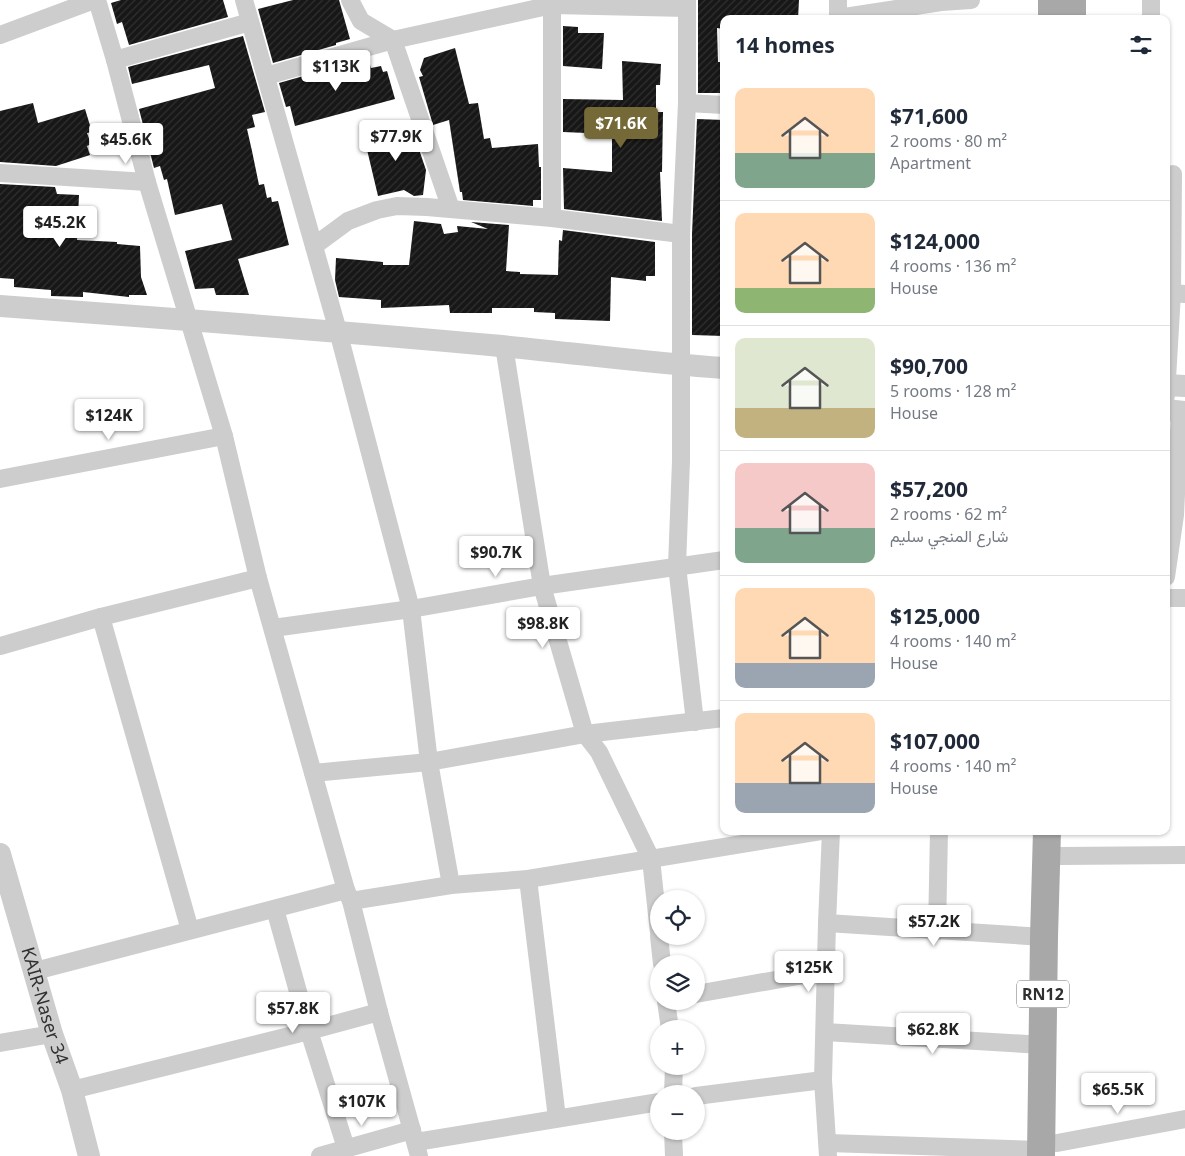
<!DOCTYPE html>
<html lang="en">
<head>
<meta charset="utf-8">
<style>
  :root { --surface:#fff; --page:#f6f6f7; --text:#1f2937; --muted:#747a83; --line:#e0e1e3; --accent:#766938 }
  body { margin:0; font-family:"Noto Sans",Vazirmatn,sans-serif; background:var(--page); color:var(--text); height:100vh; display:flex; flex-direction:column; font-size:19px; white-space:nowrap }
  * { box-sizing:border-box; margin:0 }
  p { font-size:16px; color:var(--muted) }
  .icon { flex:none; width:28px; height:28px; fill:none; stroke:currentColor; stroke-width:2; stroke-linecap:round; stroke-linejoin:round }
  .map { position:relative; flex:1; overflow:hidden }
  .panel { position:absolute; left:720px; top:15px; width:450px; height:820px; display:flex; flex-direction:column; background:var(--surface); border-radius:10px; box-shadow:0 1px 4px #0004 }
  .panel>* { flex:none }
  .buttons { position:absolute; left:650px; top:890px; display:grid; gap:10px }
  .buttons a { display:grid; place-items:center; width:55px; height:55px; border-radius:50%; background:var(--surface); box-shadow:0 1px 4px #0004; font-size:25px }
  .price { position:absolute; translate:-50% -42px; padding:0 11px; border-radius:5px; background:#fff; color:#222; font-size:16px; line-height:32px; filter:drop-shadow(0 1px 2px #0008) }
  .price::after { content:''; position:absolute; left:50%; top:30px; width:15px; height:11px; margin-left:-8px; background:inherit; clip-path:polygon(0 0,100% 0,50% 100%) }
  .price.on { background:var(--accent); color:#fff }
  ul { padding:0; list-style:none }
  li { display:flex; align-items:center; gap:15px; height:125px; padding:0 15px }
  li+li { border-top:1px solid var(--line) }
  li span { display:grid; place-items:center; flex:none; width:140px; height:100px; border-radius:10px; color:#555 }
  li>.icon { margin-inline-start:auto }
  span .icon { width:60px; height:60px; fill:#fffc; stroke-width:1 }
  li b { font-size:21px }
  h2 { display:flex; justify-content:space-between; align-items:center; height:60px; padding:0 15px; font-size:21px }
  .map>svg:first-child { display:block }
</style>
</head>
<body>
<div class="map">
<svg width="1185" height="1156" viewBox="0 0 1185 1156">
  <defs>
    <pattern id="building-hatch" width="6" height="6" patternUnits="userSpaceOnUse" patternTransform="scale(1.25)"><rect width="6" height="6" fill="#171717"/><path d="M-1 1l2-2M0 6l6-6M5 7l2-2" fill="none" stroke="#303030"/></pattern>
  </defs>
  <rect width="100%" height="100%" fill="#fff"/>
  <!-- building -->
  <g fill="url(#building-hatch)">
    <path d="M121 0H223L228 17 129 45 122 22 117 24 111 3Z"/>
    <path d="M293 0H339L350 39 336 43V45L273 63 258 9Z"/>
    <path d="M698 0H799L798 19H724V29L717 28 718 62H724V93H698Z"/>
    <path d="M563 26 578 27V33H604L602 69 563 66Z"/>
    <path d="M243 36 265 112 252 115 255 127 247 129 252 151 259 185 264 184 267 198 271 197 272 202 278 201 289 245 238 259 249 295H216L214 288 195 289 185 251 232 240 222 204 175 215 167 179 164 180 160 166 154 168 139 109 215 88 209 65 132 84 128 67Z"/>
    <path d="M455 48 469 104 478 103 484 139 490 138 492 148 538 144 539 167H541V200H533V206L463 200 462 192H460L449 120 433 125 419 77 423 76 420 70 424 58Z"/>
    <path d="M369 61 371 68 381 66 383 72 387 71 395 99 295 126 290 106 286 107 279 83 342 65 343 68Z"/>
    <path d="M622 61 661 64 660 85H656V112H663L662 172H660L662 221 564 209 563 168 612 172V136H610V134L563 132V99L623 100Z"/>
    <path d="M33 103 38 123 85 109 92 132 87 133 91 144 87 146 90 155 56 166 0 162V111Z"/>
    <path d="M697 119 724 120V336L692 335V234Z"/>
    <path d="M411 126 426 170 423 195 414 196 404 190 378 196 364 137Z"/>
    <path d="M0 184 55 187 57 194 79 195 77 240 117 242V244L140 246 141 277 147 295H129V297L83 292V297L51 296V290L14 287V279L0 278Z"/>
    <path d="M414 221 441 224 444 234 458 232 457 226 488 229 471 222 509 225 506 271 520 272V274L558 275 559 240 562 241 563 230 655 242V276H646V281L611 277 610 321 555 319V313L534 312V308H492V313H450L449 305 381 308V300L339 297 335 280 336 258 383 262V265H409Z"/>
  </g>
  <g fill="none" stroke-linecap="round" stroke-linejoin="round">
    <!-- minor -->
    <g stroke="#cdcdcd" stroke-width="18">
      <path d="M97 0 115 60 147 182 224 436 258 578 346 890 351 901 379 1012 419 1156"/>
      <path d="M244 0 338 331 411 609 429 762 451 885"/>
      <path d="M350 0 361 21 393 40 451 209"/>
      <path d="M687 0V103L681 234V461L677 566 695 722"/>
      <path d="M838 0V19"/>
      <path d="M1151 0V19"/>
      <path d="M838 18 941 2 971 0"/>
      <path d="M0 35 94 0"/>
      <path d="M115 60 250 22"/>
      <path d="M266 76 393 40 552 5 687 8"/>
      <path d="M687 103 724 105"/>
      <path d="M0 173 147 182"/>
      <path d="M1173 174 1172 293 1185 294"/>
      <path d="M552 218V0"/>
      <path d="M314 246 348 221 377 210 397 206 427 207 552 218 681 234"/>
      <path d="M504 346 542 586 585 734 599 752 651 859 659 933"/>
      <path d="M1166 396 1172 293"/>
      <path d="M0 479 224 436"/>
      <path d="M1166 577 1175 515 1180 412"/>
      <path d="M1166 598H1185"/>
      <path d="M101 617 190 930"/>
      <path d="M273 628 411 609 542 586 724 560"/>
      <path d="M0 646 101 617 258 578"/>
      <path d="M313 773 429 762 585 734 724 718"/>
      <path d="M1060 856 1185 855"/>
      <path d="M528 879 557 1118"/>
      <path d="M351 901 451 885 528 879 821 831"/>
      <path d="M275 909 309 1031 346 1148"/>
      <path d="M827 923 1044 937"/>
      <path d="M937 931 939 831"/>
      <path d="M659 936 662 964"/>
      <path d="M35 971 346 890"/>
      <path d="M696 994 826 971"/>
      <path d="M666 1001 670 1029"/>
      <path d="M825 1032 1043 1045"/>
      <path d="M0 1043 52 1034"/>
      <path d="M72 1090 309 1031 379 1012"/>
      <path d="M673 1094 674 1066"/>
      <path d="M696 1096 823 1080"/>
      <path d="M673 1131 674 1156"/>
      <path d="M416 1142 659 1102"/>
      <path d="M828 1143 1042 1150"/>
      <path d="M1057 1143 1185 1119"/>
      <path d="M320 1156 412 1130"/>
      <path d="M828 1156 823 1080 827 923 831 831"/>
    </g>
    <!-- tertiary -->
    <g stroke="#cdcdcd" stroke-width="22">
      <path d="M0 306C164 318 327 330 490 345 568 352 646 363 724 368"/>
      <path d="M1166 385 1185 386"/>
      <path d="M1166 410 1185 412"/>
      <path id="s1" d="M0 854 52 1034 72 1090 89 1156"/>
    </g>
    <!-- primary -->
    <g stroke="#a8a8a8" stroke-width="28">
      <path d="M1052 19V0"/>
      <path d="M1072 19V0"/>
      <path d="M1041 1156 1044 937 1047 831"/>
    </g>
  </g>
  <g text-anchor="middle" stroke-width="5" stroke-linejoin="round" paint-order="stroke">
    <!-- shield labels -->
    <rect fill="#fff" stroke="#6e6e6e" stroke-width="1" x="1017" y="980.5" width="52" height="27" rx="4"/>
    <g font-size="16" font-weight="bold" fill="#303030">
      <text x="1043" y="1000">RN12</text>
    </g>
    <!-- street labels -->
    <g font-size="18" fill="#303030" stroke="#fff">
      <text dy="6" stroke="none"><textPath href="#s1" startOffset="158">KAIR-Naser 34</textPath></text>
    </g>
  </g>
</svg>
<div class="buttons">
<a><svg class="icon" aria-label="locate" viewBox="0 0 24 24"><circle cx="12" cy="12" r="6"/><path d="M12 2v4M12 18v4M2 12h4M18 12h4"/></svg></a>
<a><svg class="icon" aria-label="layers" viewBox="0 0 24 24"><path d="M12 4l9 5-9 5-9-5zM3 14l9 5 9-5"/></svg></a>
<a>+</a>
<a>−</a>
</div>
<b class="price" style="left:336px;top:92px">$113K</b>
<b class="price on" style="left:621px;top:149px">$71.6K</b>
<b class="price" style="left:396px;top:162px">$77.9K</b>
<b class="price" style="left:126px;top:165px">$45.6K</b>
<b class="price" style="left:60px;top:248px">$45.2K</b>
<b class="price" style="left:109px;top:441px">$124K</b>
<b class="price" style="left:496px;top:578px">$90.7K</b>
<b class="price" style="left:543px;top:649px">$98.8K</b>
<b class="price" style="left:934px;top:947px">$57.2K</b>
<b class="price" style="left:809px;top:993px">$125K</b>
<b class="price" style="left:293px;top:1034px">$57.8K</b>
<b class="price" style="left:933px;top:1055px">$62.8K</b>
<b class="price" style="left:1118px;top:1115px">$65.5K</b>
<b class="price" style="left:362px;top:1127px">$107K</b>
<section class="panel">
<h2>14 homes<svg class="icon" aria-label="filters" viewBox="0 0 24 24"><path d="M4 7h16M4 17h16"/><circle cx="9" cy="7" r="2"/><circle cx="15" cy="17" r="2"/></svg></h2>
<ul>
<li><span style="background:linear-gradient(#ffd9b3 65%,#7fa58c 0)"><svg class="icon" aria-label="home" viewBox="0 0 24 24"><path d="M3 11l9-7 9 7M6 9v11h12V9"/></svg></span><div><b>$71,600</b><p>2 rooms · 80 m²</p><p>Apartment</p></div></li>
<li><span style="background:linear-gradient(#ffd9b3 75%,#8fb573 0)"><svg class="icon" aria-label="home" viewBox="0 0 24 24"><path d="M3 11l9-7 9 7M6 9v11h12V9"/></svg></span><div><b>$124,000</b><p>4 rooms · 136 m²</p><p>House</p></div></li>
<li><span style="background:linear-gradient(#dfe7d0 70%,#c2b280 0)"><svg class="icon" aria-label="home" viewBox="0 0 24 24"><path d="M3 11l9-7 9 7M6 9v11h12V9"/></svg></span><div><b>$90,700</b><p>5 rooms · 128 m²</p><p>House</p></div></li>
<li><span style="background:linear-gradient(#f6c9c9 65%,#7fa58c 0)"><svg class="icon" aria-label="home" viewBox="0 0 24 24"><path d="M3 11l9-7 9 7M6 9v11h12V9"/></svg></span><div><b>$57,200</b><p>2 rooms · 62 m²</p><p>شارع المنجي سليم</p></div></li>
<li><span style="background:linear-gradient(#ffd9b3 75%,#9aa5b1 0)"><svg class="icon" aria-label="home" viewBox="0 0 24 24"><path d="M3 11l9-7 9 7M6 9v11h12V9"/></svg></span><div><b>$125,000</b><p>4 rooms · 140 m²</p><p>House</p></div></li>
<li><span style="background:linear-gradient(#ffd9b3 70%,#9aa5b1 0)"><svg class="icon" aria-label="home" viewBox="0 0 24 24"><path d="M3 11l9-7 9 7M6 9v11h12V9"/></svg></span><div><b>$107,000</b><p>4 rooms · 140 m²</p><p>House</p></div></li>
</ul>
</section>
</div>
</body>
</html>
